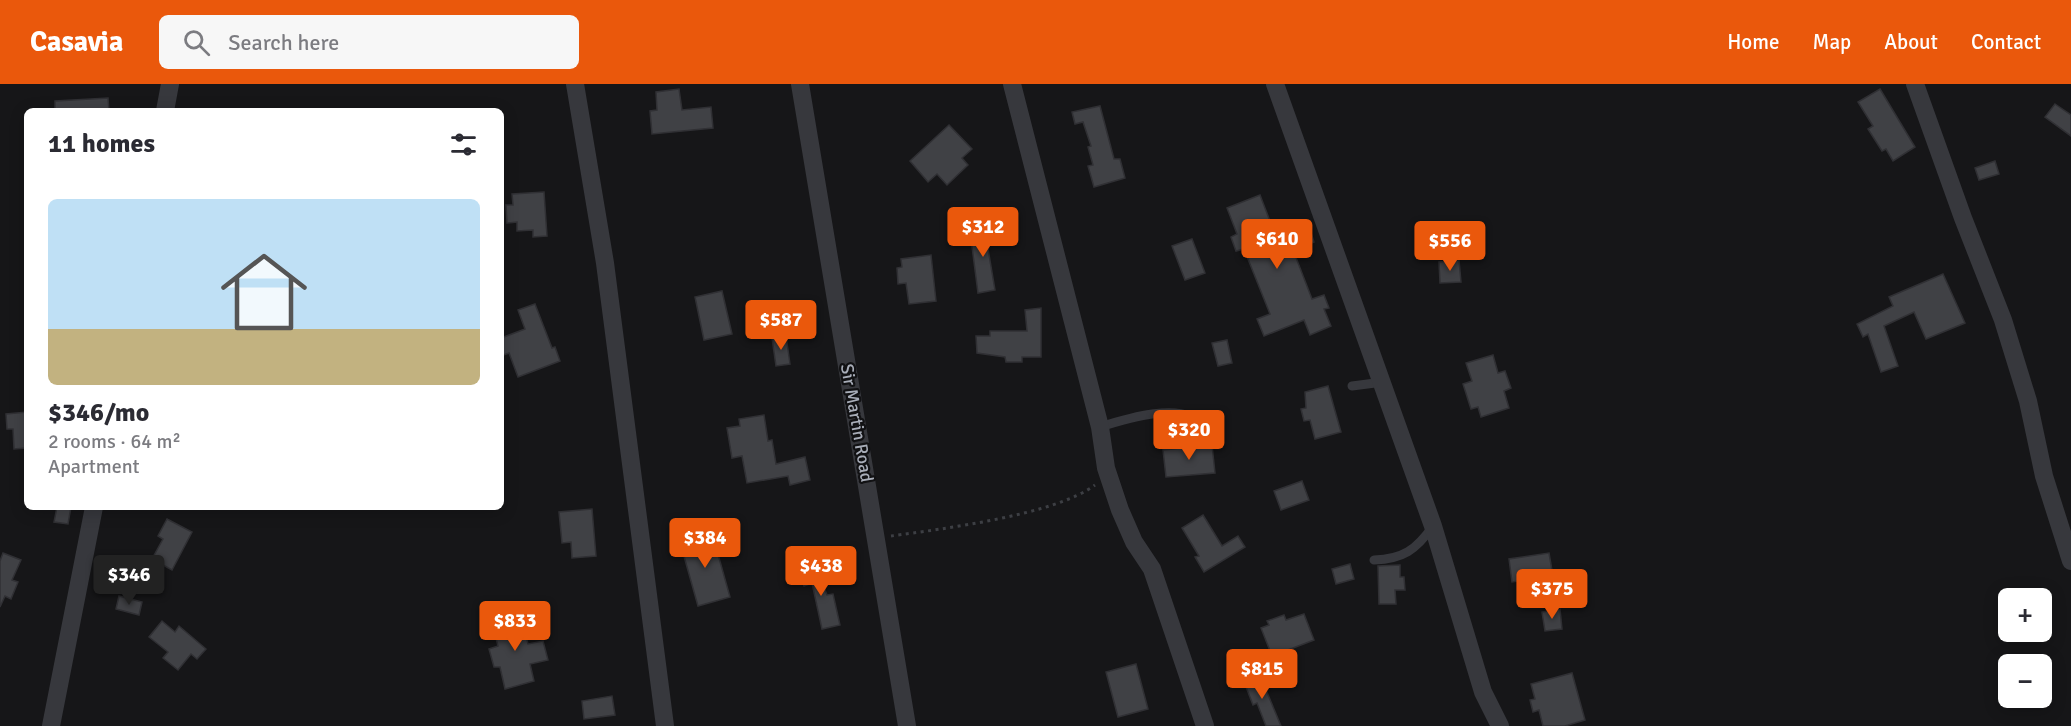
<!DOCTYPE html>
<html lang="en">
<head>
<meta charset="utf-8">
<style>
  :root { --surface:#fff; --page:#f7f7f7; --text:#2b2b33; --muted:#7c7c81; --line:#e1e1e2; --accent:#ea580c }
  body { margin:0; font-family:Signika,sans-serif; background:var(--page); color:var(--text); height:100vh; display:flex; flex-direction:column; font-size:22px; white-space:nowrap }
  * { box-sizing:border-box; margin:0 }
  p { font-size:20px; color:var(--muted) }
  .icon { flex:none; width:33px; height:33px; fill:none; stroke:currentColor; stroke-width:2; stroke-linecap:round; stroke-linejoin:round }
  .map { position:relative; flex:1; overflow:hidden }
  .panel { position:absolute; left:24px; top:24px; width:480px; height:402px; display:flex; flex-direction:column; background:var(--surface); border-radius:9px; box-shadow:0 3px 15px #0003 }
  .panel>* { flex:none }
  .fabs { position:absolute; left:1998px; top:504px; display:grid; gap:12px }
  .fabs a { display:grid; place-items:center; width:54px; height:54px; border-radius:9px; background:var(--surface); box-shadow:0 3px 15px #0003; font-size:30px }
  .price { position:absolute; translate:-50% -51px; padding:0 14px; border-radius:6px; background:var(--accent); color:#fff; font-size:20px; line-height:39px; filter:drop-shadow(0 2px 3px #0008) }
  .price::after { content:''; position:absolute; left:50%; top:36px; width:18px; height:14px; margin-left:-9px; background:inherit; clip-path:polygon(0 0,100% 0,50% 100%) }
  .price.selected { background:#222; color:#fff }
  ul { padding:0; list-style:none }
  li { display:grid; align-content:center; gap:12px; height:318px; padding:0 24px }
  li+li { border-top:2px solid var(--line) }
  li span { display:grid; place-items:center; height:186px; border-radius:9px; color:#555 }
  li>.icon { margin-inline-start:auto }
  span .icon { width:108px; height:108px; fill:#fffc; stroke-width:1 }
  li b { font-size:26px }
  h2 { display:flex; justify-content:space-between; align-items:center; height:72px; padding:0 24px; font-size:26px }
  header { display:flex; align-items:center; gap:36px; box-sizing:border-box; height:84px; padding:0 30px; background:var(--accent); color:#fff }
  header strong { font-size:28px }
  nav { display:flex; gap:33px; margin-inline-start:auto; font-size:21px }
  .search { width:420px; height:54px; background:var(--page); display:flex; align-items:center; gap:15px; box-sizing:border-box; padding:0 21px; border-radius:9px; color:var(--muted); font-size:22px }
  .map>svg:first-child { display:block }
</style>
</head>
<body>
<header>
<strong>Casavia</strong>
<div class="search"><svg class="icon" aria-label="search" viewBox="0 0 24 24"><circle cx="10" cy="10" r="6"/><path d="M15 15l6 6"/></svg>Search here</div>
<nav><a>Home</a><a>Map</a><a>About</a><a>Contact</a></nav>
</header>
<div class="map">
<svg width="2071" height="642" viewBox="0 0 2071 642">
  <rect width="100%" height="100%" fill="#161618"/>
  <!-- building -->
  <g fill="#404145" stroke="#303034" stroke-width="1.5">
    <path d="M679 5 682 26 711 23 713 44 652 50 650 27 657 26 656 8Z"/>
    <path d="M1880 5 1915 63 1893 77 1886 65 1882 67 1868 45 1873 42 1858 18Z"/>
    <path d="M108 14 109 27H55V17Z"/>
    <path d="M2055 20 2071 31V52L2045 33Z"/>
    <path d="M1100 22 1114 75H1120L1125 94 1094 103 1088 82 1093 81 1088 63 1091 62 1083 38 1075 40 1072 28Z"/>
    <path d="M949 41 972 65 962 74 968 81 947 101 937 90 928 98 910 77Z"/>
    <path d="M1995 77 1999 90 1979 96 1975 84Z"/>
    <path d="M544 108 547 152 533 153V146L517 147V138L507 139 506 121H513L512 110Z"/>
    <path d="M1260 111 1278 158 1310 146 1314 158 1304 162 1306 167 1295 171 1312 215 1324 211 1329 224 1324 225 1331 242 1310 251 1304 236 1264 252 1257 235 1270 230 1244 165 1236 167 1231 153 1237 150 1227 124Z"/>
    <path d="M995 144 997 158 987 159 995 206 978 209 970 147Z"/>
    <path d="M1192 155 1205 189 1185 196 1172 162Z"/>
    <path d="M931 171 936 217 909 220 906 199 898 200 897 184 902 183 901 175Z"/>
    <path d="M1459 176 1461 198 1440 199 1439 178Z"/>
    <path d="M1943 190 1965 239 1926 255 1914 228 1884 242 1898 282 1881 288 1868 250 1863 253 1857 240 1893 222 1889 213Z"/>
    <path d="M722 207 732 250 704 256 695 213Z"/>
    <path d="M535 220 552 264 555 263 560 277 518 293 509 269 501 272V254L525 245 518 226Z"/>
    <path d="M1041 224V273H1022V278H1006L1005 273 977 269 976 252H990V247H1027L1025 226Z"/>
    <path d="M786 252 790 280 776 282 772 254Z"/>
    <path d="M1227 256 1232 279 1218 282 1212 259Z"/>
    <path d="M1493 271 1498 289 1505 287 1511 304 1504 307 1509 324 1481 333 1478 323 1471 325 1463 300 1472 297 1466 279Z"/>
    <path d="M1328 302 1341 348 1315 355 1310 336 1304 337 1301 325 1306 324 1305 308Z"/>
    <path d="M27 328V364L14 365 13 345H7L6 330Z"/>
    <path d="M764 331 768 357 772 356 776 380 805 373 810 396 790 401 788 392 747 399 742 372 732 374 727 344 740 342 739 335Z"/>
    <path d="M1212 361 1215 389 1166 393 1163 366Z"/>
    <path d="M1302 397 1309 416 1281 426 1274 407Z"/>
    <path d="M57 423H71L68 440 54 438Z"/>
    <path d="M592 425 596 472 572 474 571 458 562 459 559 428Z"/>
    <path d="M1203 431 1222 462 1238 452 1245 463 1204 488 1195 473 1199 472 1182 444Z"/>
    <path d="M167 435 192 448 172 486 152 475 163 455 158 452Z"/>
    <path d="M712 449 730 513 698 522 680 458Z"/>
    <path d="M3 469 21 476 12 496 18 498 11 515 5 512 0 523V477Z"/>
    <path d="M1549 469 1553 492 1512 498 1509 475Z"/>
    <path d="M815 480 827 511 833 510 840 541 822 545 812 499 804 502 798 487Z"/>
    <path d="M1350 480 1354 495 1336 500 1332 485Z"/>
    <path d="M1400 481V493H1404L1405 506H1395L1396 520H1379L1378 482Z"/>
    <path d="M119 512 142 518 139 531 116 525Z"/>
    <path d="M1560 525 1562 545 1545 547 1542 528Z"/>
    <path d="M1304 530 1314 556 1272 572 1261 544 1269 541 1267 537 1284 531 1286 536Z"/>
    <path d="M520 531 528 560 543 557 548 576 530 580 534 597 505 605 500 583H494L489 565 498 562 492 538Z"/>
    <path d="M162 537 175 548 179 542 206 565 197 575 191 570 178 586 163 574 168 568 149 553Z"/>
    <path d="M1136 580 1148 625 1118 633 1106 588Z"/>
    <path d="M1259 589 1281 642H1266L1257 619 1253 621 1243 595Z"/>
    <path d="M1572 589 1585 636 1565 642H1543L1539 626 1533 628 1530 616 1535 615 1531 600Z"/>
    <path d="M612 612 615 631 584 635 582 617Z"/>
  </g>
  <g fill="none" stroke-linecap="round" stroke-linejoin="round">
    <!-- path -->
    <path stroke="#3d3f44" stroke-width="3" stroke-dasharray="3 4.5" stroke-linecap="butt" d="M891 452C942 445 1055 431 1095 401"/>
    <!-- lane -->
    <g stroke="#37383d" stroke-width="9">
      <path d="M1352 302 1383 298"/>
      <path d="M1100 343C1125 335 1185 316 1203 342"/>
      <path d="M1374 476C1403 475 1416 466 1433 442"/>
    </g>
    <!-- street -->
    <g stroke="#37383d" stroke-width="18">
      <path d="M575 0 605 179 665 642"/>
      <path d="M800 0 907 642"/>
      <path d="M1012 0 1100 343 1106 384 1120 426 1134 458 1152 485 1205 642"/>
      <path d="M1275 0 1433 442 1483 608 1500 642"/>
      <path d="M1915 0 1963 134 2003 236 2028 317 2044 392 2071 477"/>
      <path d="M165 27 170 0"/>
      <path d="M51 642 94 423"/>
    </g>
  </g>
  <g text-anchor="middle" stroke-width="4.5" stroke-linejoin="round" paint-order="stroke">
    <!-- street labels -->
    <g font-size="18" fill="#a8adb8" stroke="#111113">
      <text transform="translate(857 339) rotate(80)" y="6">Sir Martin Road</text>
    </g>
  </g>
</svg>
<div class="fabs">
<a>+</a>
<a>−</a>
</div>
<b class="price" style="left:983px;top:174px">$312</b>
<b class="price" style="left:1277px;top:186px">$610</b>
<b class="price" style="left:1450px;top:188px">$556</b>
<b class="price" style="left:781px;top:267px">$587</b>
<b class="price" style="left:1189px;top:377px">$320</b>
<b class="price" style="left:705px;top:485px">$384</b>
<b class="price" style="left:821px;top:513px">$438</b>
<b class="price selected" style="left:129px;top:522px">$346</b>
<b class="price" style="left:1552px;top:536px">$375</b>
<b class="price" style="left:515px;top:568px">$833</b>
<b class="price" style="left:1262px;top:616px">$815</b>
<section class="panel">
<h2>11 homes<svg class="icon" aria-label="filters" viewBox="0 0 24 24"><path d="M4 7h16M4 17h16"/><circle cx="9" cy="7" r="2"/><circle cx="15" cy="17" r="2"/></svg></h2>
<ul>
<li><span style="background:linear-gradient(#bfe0f5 70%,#c2b280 0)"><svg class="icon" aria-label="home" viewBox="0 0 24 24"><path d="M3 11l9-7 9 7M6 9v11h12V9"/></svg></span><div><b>$346/mo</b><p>2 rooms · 64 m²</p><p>Apartment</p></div></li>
</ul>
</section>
</div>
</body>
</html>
